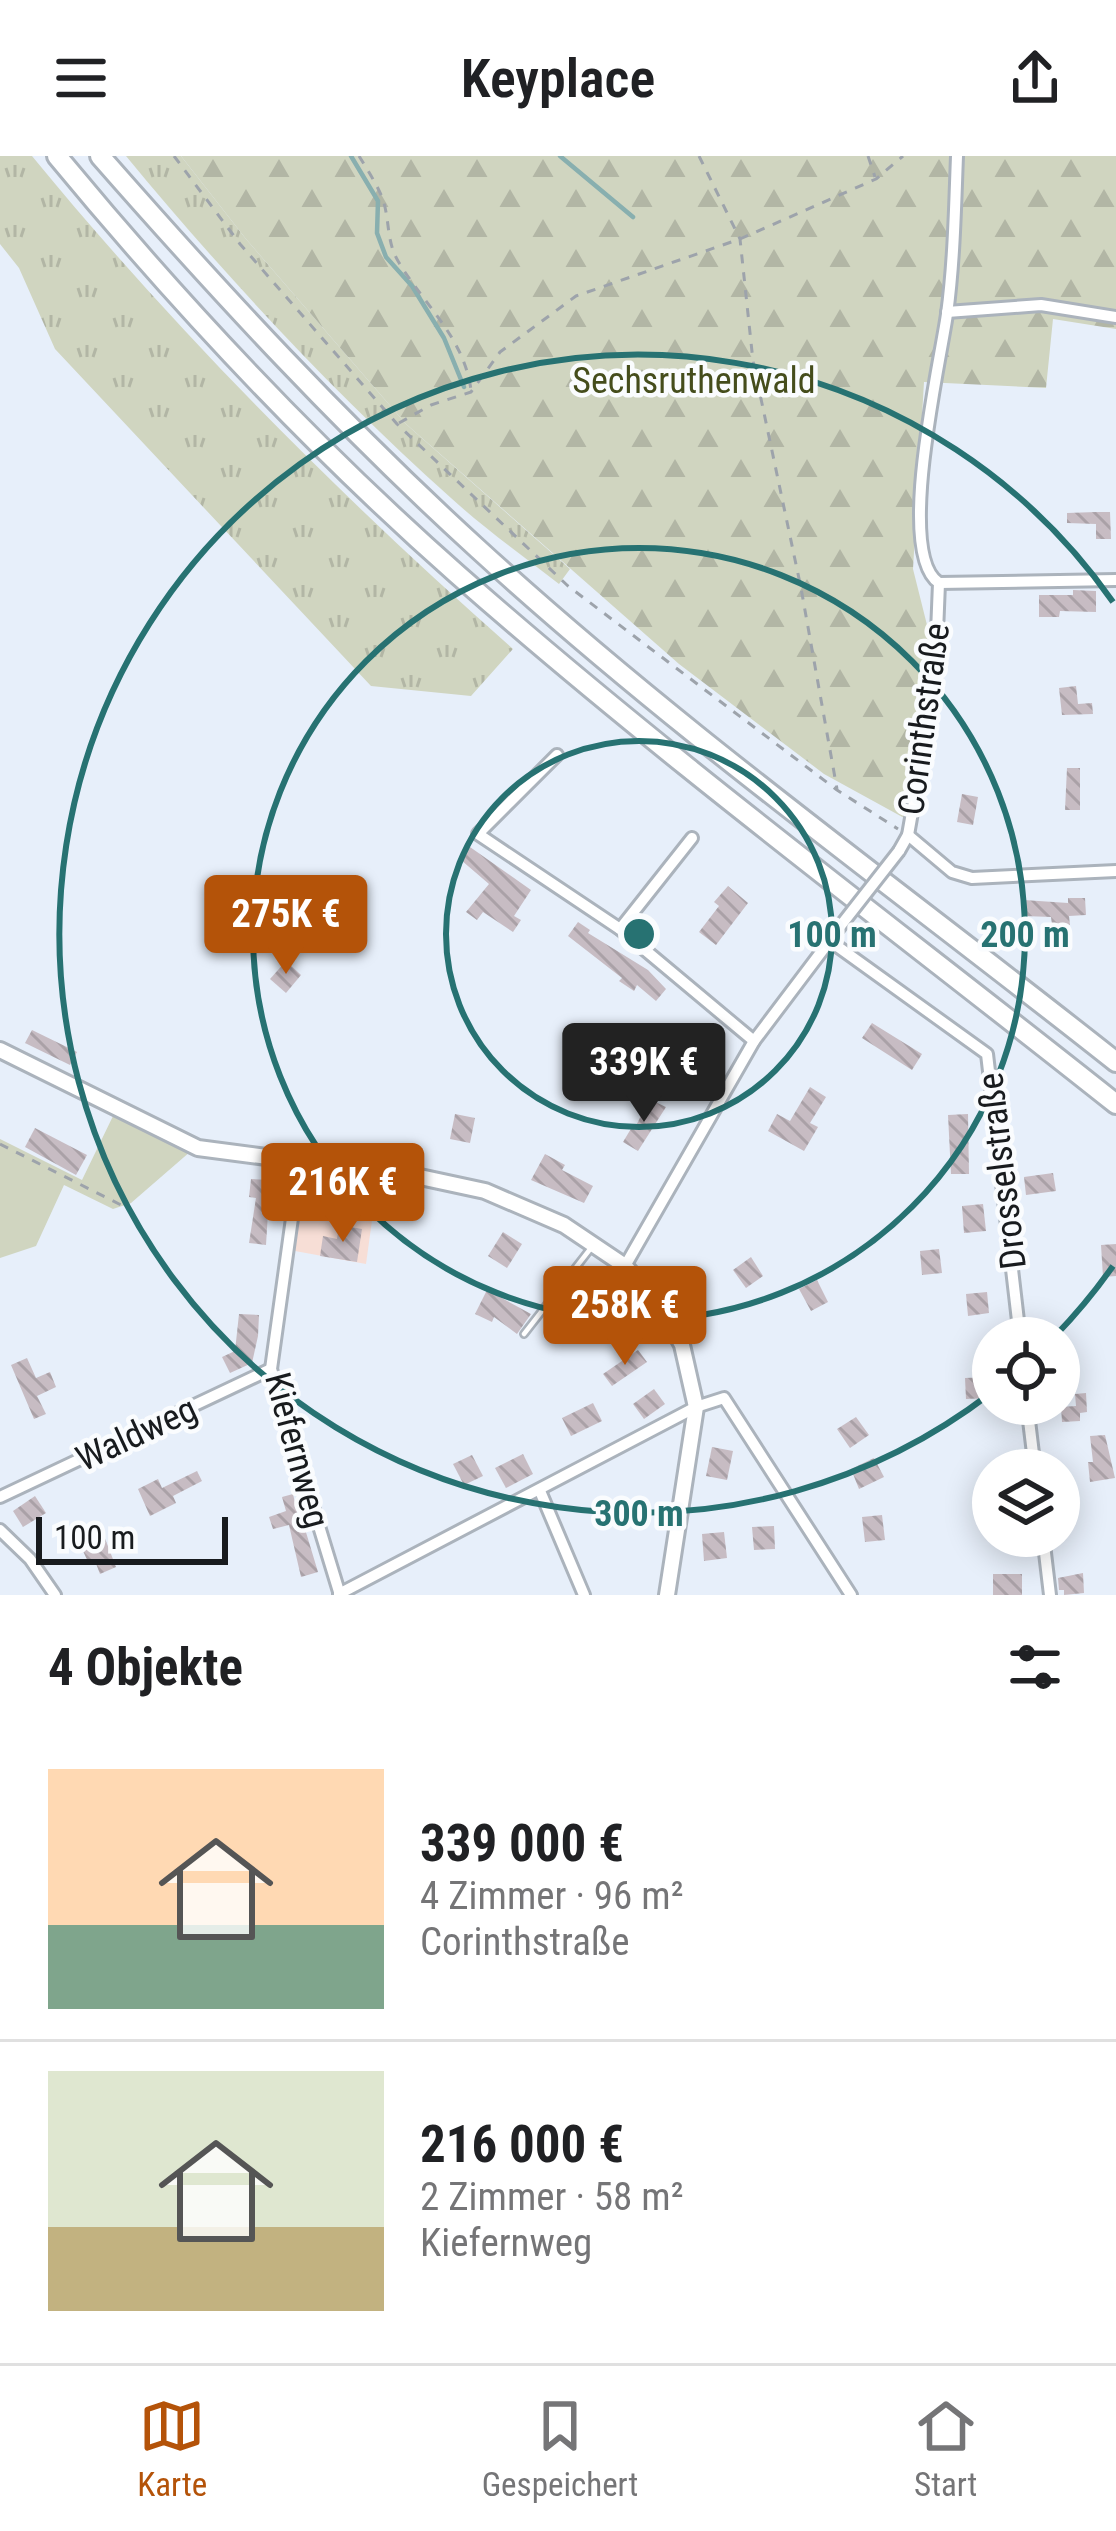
<!DOCTYPE html>
<html lang="de">
<head>
<meta charset="utf-8">
<style>
  :root { --surface:#fff; --page:#f6f6f6; --text:#202124; --muted:#757577; --line:#e0e0e0; --accent:#b45309 }
  body { margin:0; font-family:"Roboto Condensed",sans-serif; background:var(--page); color:var(--text); height:100vh; display:flex; flex-direction:column; font-size:45px; white-space:nowrap }
  * { box-sizing:border-box; margin:0 }
  p { font-size:39px; color:var(--muted) }
  .icon { flex:none; width:66px; height:66px; fill:none; stroke:currentColor; stroke-width:2; stroke-linecap:round; stroke-linejoin:round }
  .map { position:relative; height:1439px; overflow:hidden }
  .side { display:flex; flex-direction:column; background:var(--surface); flex:1 }
  .side>* { flex:none }
  .tools { position:absolute; left:972px; top:1161px; display:grid; gap:24px }
  .tools a { display:grid; place-items:center; width:108px; height:108px; border-radius:50%; background:var(--surface); box-shadow:0 6px 30px #0003; font-size:60px }
  .scale { position:absolute; left:36px; bottom:30px; width:192px; box-sizing:border-box; padding-left:12px; border:6px solid #181b1e; border-top:0; font-size:33px; line-height:42px; white-space:nowrap; color:#181b1e; -webkit-text-stroke:9px #fafcfe; paint-order:stroke }
  .price { position:absolute; translate:-50% -102px; padding:0 27px; border-radius:12px; background:var(--accent); color:#fff; font-size:39px; line-height:78px; filter:drop-shadow(0 3px 6px #0008) }
  .price::after { content:''; position:absolute; left:50%; top:72px; width:36px; height:27px; margin-left:-18px; background:inherit; clip-path:polygon(0 0,100% 0,50% 100%) }
  .price.selected { background:#222; color:#fff }
  ul { padding:0; list-style:none }
  li { display:flex; align-items:center; gap:36px; height:300px; padding:0 48px }
  li+li { border-top:3px solid var(--line) }
  li span { display:grid; place-items:center; flex:none; width:336px; height:240px; border-radius:0px; color:#555 }
  li>.icon { margin-inline-start:auto }
  span .icon { width:144px; height:144px; fill:#fffc; stroke-width:1 }
  li b { font-size:51px }
  h2 { display:flex; justify-content:space-between; align-items:center; height:144px; padding:0 48px; font-size:51px }
  header { display:flex; justify-content:space-between; align-items:center; height:156px; padding:0 48px; background:var(--surface); font-size:54px; font-weight:600 }
  .tab-bar { display:flex; justify-content:space-around; align-items:center; height:168px; border-top:3px solid var(--line); background:var(--surface); font-size:33px; color:var(--muted) }
  .tab-bar a { display:grid; justify-items:center; gap:6px }
  .tab-bar .selected { color:var(--accent) }
  .map>svg:first-child { display:block }
</style>
</head>
<body>
<header><svg class="icon" aria-label="menu" viewBox="0 0 24 24"><path d="M4 6h16M4 12h16M4 18h16"/></svg>Keyplace<svg class="icon" aria-label="share" viewBox="0 0 24 24"><path d="M12 15V3M7 8l5-5 5 5M5 13v7h14v-7"/></svg></header>
<div class="map">
<svg width="1116" height="1439" viewBox="0 0 1116 1439">
  <defs>
    <pattern id="grass-tufts" width="24" height="20" patternUnits="userSpaceOnUse" patternTransform="scale(3)"><rect width="24" height="20" fill="#d0d5c0"/><path d="M3 7l-1-3M5 7V3M7 7l1-3M15 17l-1-3M17 17v-4M19 17l1-3" fill="none" stroke="#b2b6a5"/></pattern>
    <pattern id="forest-firs" width="22" height="20" patternUnits="userSpaceOnUse" patternTransform="scale(3)"><rect width="22" height="20" fill="#d0d5c0"/><path d="M5 1l3.5 6h-7zM16 11l3.5 6h-7z" fill="#b2b6a5"/></pattern>
    <pattern id="building-back-hatch" width="6" height="6" patternUnits="userSpaceOnUse" patternTransform="scale(3)"><rect width="6" height="6" fill="#c7bcc3"/><path d="M-1 5l2 2M0 0l6 6M5-1l2 2" fill="none" stroke="#aaa1a7"/></pattern>
  </defs>
  <rect width="100%" height="100%" fill="#e7effa"/>
  <!-- education -->
  <path fill="#f7ded6" d="M306 1017 377 1028 366 1108 295 1095Z"/>
  <!-- grass -->
  <g fill="url(#grass-tufts)">
    <path d="M0 0H32C178 178 341 341 513 493L471 540 371 530 55 193 19 112 0 88Z"/>
    <path d="M126 0H181L246 83 406 268 570 413 559 428C523 400 485 373 451 342 335 238 225 120 126 0Z"/>
  </g>
  <!-- forest -->
  <path fill="url(#forest-firs)" d="M181 0H1116V173L1053 163 1046 232 924 226 913 413 932 489 906 663 824 618 679 508 406 268 246 83Z"/>
  <!-- garden -->
  <path fill="#d0d5c0" d="M114 958 191 995 131 1047 113 1053 64 1029 36 1090 0 1102V983L82 1024Z"/>
  <g fill="none" stroke-linecap="round" stroke-linejoin="round">
    <!-- stream -->
    <g stroke="#88afaf" stroke-width="4.5">
      <path d="M351 0 378 45 377 77 386 101 412 130 444 182 464 231"/>
      <path d="M560 0 633 61"/>
    </g>
  </g>
  <!-- building -->
  <g fill="url(#building-back-hatch)">
    <path d="M1096 356H1110L1111 383H1096V368L1067 367V357Z"/>
    <path d="M1073 434 1096 435V456L1060 455 1059 461H1039V439H1073Z"/>
    <path d="M1076 530 1078 548 1092 547 1093 558 1062 559 1059 532Z"/>
    <path d="M1067 612H1080V654H1065Z"/>
    <path d="M962 638 978 641 973 669 957 666Z"/>
    <path d="M470 691 531 734 514 760 521 764 513 776 483 756 477 764 466 756 489 728 461 704Z"/>
    <path d="M728 730 748 747 716 789 699 776 719 750 714 746Z"/>
    <path d="M1068 742H1085L1086 759 1069 760 1070 769H1052L1051 761 1024 760V744L1068 747Z"/>
    <path d="M578 766 590 774 588 777 648 814 666 833 656 845 637 829 634 835 619 825 622 822 568 780Z"/>
    <path d="M286 805 301 819 286 837 270 823Z"/>
    <path d="M872 867 922 898 912 914 862 882Z"/>
    <path d="M32 874 77 896 70 909 25 887Z"/>
    <path d="M662 904 686 915 678 932 655 921Z"/>
    <path d="M810 931 826 941 810 967 818 971 804 995 768 975 777 958 790 965Z"/>
    <path d="M649 943 666 951 638 995 623 986 632 971 635 972Z"/>
    <path d="M455 958 475 962 470 987 450 983Z"/>
    <path d="M968 958 969 1018H951L948 959Z"/>
    <path d="M35 972 87 999 76 1019 25 991Z"/>
    <path d="M545 998 565 1009 562 1014 593 1030 584 1047 531 1024Z"/>
    <path d="M1053 1017 1056 1035 1026 1039 1024 1021Z"/>
    <path d="M251 1023 270 1024 266 1089 249 1087 256 1042 249 1041Z"/>
    <path d="M983 1048 986 1075 964 1077 962 1050Z"/>
    <path d="M339 1069 362 1073 357 1106 320 1100 323 1080 337 1083Z"/>
    <path d="M503 1076 522 1088 507 1112 488 1100Z"/>
    <path d="M1116 1088V1120L1103 1121 1101 1089Z"/>
    <path d="M939 1093 942 1117 922 1119 920 1095Z"/>
    <path d="M751 1101 763 1120 746 1132 733 1114Z"/>
    <path d="M817 1124 828 1146 811 1155 799 1133Z"/>
    <path d="M487 1134 531 1158 517 1178 494 1161 492 1166 475 1158Z"/>
    <path d="M987 1136 989 1157 968 1160 966 1138Z"/>
    <path d="M620 1141 640 1162 623 1178 603 1157Z"/>
    <path d="M239 1158 259 1159 258 1180 252 1207 230 1217 222 1201 235 1195Z"/>
    <path d="M638 1194 647 1206 612 1230 603 1218Z"/>
    <path d="M27 1202 36 1222 50 1216 56 1231 37 1240 46 1258 34 1263 11 1209Z"/>
    <path d="M988 1221 989 1242 966 1243 965 1222Z"/>
    <path d="M654 1233 665 1248 644 1263 633 1248Z"/>
    <path d="M1086 1237 1087 1256 1080 1257V1265L1062 1266 1061 1251 1076 1250 1075 1238Z"/>
    <path d="M593 1247 602 1265 571 1280 562 1262Z"/>
    <path d="M856 1261 869 1279 850 1292 837 1273Z"/>
    <path d="M1105 1279 1115 1322 1090 1326 1088 1306H1093L1090 1280Z"/>
    <path d="M712 1291 733 1295 727 1324 706 1320Z"/>
    <path d="M523 1298 533 1318 506 1332 495 1312Z"/>
    <path d="M472 1299 483 1320 464 1329 453 1308Z"/>
    <path d="M874 1302 884 1321 859 1333 851 1313Z"/>
    <path d="M197 1315 202 1325 173 1340 176 1347 150 1360 138 1333 158 1323 162 1332Z"/>
    <path d="M293 1338 301 1374 305 1373 318 1416 301 1421 289 1369 273 1373 269 1361 286 1355 282 1341Z"/>
    <path d="M35 1340 46 1357 23 1371 13 1355Z"/>
    <path d="M882 1359 885 1384 865 1386 862 1361Z"/>
    <path d="M774 1370 775 1393 754 1394 752 1371Z"/>
    <path d="M724 1376 727 1402 704 1405 702 1378Z"/>
    <path d="M104 1380 116 1411 100 1418 95 1405 89 1408 83 1395 90 1392 88 1387Z"/>
    <path d="M1083 1417 1084 1437 1064 1439V1434H1059L1058 1422Z"/>
    <rect x="993" y="1418" width="29" height="21"/>
  </g>
  <g fill="none" stroke-linecap="round" stroke-linejoin="round">
    <!-- service casing -->
    <g stroke="#abb3bc" stroke-width="10">
      <path id="service" d="M524 1178 591 1092"/>
    </g>
    <!-- minor casing -->
    <g stroke="#abb3bc" stroke-width="16">
      <g id="minor">
        <path d="M947 156 1041 149 1116 161"/>
        <path d="M939 427 1116 424"/>
        <path d="M557 599 478 678 620 773 754 885"/>
        <path d="M908 679 952 716 972 722 1116 715"/>
        <path d="M899 695 908 679 935 527 939 427C895 398 940 208 947 158 954 106 955 52 957 0"/>
        <path d="M620 773 692 682"/>
        <path d="M830 785 987 898 1020 1182"/>
        <path d="M300 1005 271 1213 340 1439"/>
        <path d="M625 1110 754 885 831 783"/>
        <path d="M1027 1248 1035 1314"/>
        <path d="M540 1335 584 1439"/>
        <path d="M0 1341 271 1213"/>
        <path d="M0 1374 30 1403 55 1439"/>
        <path d="M1043 1380 1050 1439"/>
        <path d="M339 1438 696 1251 724 1242 851 1439"/>
      </g>
    </g>
    <!-- tertiary casing -->
    <g stroke="#abb3bc" stroke-width="20">
      <path id="tertiary" d="M0 894 198 992 420 1021 485 1035 564 1069 625 1110 665 1158 682 1189 696 1251 667 1439"/>
    </g>
    <!-- motorway casing -->
    <g stroke="#abb3bc" stroke-width="24">
      <g id="motorway">
        <path d="M57 0C180 149 313 291 458 419 669 605 896 773 1116 948"/>
        <path d="M100 0C221 138 343 270 478 393 679 577 903 737 1116 906"/>
      </g>
    </g>
    <!-- path -->
    <g stroke="#9da3ab" stroke-width="3" stroke-dasharray="9 9" stroke-linecap="butt">
      <path d="M174 0 240 88 397 268 568 430 837 634 898 673"/>
      <path d="M359 0C367 13 376 27 382 41 390 62 386 85 398 105 424 149 464 181 471 234"/>
      <path d="M699 0 740 83 753 205 801 432 837 633"/>
      <path d="M868 0 875 21"/>
      <path d="M399 267 431 249 471 236 500 196 576 140 740 83 876 23 903 0"/>
      <path d="M0 988 129 1053"/>
    </g>
    <!-- service -->
    <use href="#service" stroke="#fff" stroke-width="4.5"/>
    <!-- minor -->
    <use href="#minor" stroke="#fff" stroke-width="10"/>
    <!-- tertiary -->
    <use href="#tertiary" stroke="#fff" stroke-width="14"/>
    <!-- motorway -->
    <use href="#motorway" stroke="#fff" stroke-width="18"/>
    <!-- minor-bridge casing -->
    <g stroke="#abb3bc" stroke-width="16" stroke-linecap="butt">
      <path id="minor-bridge" d="M838 773 899 695"/>
    </g>
    <!-- minor-bridge -->
    <use href="#minor-bridge" stroke="#fff" stroke-width="10"/>
  </g>
  <!-- distance rings -->
  <g fill="none" stroke="#277272" stroke-width="6">
    <circle cx="639" cy="778" r="193"/>
    <circle cx="639" cy="778" r="386"/>
    <path d="M1113 1110A579 579 0 0 1 1055 1180M991 1237A579 579 0 1 1 1113 446"/>
  </g>
  <g text-anchor="middle" stroke-width="9" stroke-linejoin="round" paint-order="stroke">
    <!-- park labels -->
    <g font-size="36" fill="#454d1c" stroke="#fafcfe">
      <text x="694" y="237">Sechsruthenwald</text>
    </g>
    <!-- street labels -->
    <g font-size="36" fill="#181b1e" stroke="#fafcfe">
      <text transform="translate(923 563) rotate(-82)" y="13">Corinthstraße</text>
      <text transform="translate(1001 1015) rotate(-97)" y="13">Drosselstraße</text>
      <text transform="translate(136 1277) rotate(-25)" y="13">Waldweg</text>
      <text transform="translate(298 1294) rotate(75)" y="13">Kiefernweg</text>
    </g>
  </g>
  <circle cx="639" cy="778" r="18" fill="#277272" stroke="#fafcfe" stroke-width="6"/>
  <g font-size="36" text-anchor="middle" font-weight="bold" fill="#277272" stroke="#fafcfe" stroke-width="9" stroke-linejoin="round" paint-order="stroke">
    <text x="832" y="791">100 m</text>
    <text x="1025" y="791">200 m</text>
    <text x="639" y="1370">300 m</text>
  </g>
</svg>
<div class="tools">
<a><svg class="icon" aria-label="locate" viewBox="0 0 24 24"><circle cx="12" cy="12" r="6"/><path d="M12 2v4M12 18v4M2 12h4M18 12h4"/></svg></a>
<a><svg class="icon" aria-label="layers" viewBox="0 0 24 24"><path d="M12 4l9 5-9 5-9-5zM3 14l9 5 9-5"/></svg></a>
</div>
<div class="scale">100 m</div>
<b class="price" style="left:286px;top:821px">275K €</b>
<b class="price selected" style="left:644px;top:969px">339K €</b>
<b class="price" style="left:343px;top:1089px">216K €</b>
<b class="price" style="left:625px;top:1212px">258K €</b>
</div>
<section class="side">
<h2>4 Objekte<svg class="icon" aria-label="filters" viewBox="0 0 24 24"><path d="M4 7h16M4 17h16"/><circle cx="9" cy="7" r="2"/><circle cx="15" cy="17" r="2"/></svg></h2>
<ul>
<li><span style="background:linear-gradient(#ffd9b3 65%,#7fa58c 0)"><svg class="icon" aria-label="home" viewBox="0 0 24 24"><path d="M3 11l9-7 9 7M6 9v11h12V9"/></svg></span><div><b>339 000 €</b><p>4 Zimmer · 96 m²</p><p>Corinthstraße</p></div></li>
<li><span style="background:linear-gradient(#dfe7d0 65%,#c2b280 0)"><svg class="icon" aria-label="home" viewBox="0 0 24 24"><path d="M3 11l9-7 9 7M6 9v11h12V9"/></svg></span><div><b>216 000 €</b><p>2 Zimmer · 58 m²</p><p>Kiefernweg</p></div></li>
</ul>
</section>
<nav class="tab-bar">
<a class="selected"><svg class="icon" aria-label="map" viewBox="0 0 24 24"><path d="M3 6l6-2 6 2 6-2v14l-6 2-6-2-6 2zM9 4v14M15 6v14"/></svg>Karte</a>
<a><svg class="icon" aria-label="saved" viewBox="0 0 24 24"><path d="M7 4h10v16l-5-4-5 4z"/></svg>Gespeichert</a>
<a><svg class="icon" aria-label="home" viewBox="0 0 24 24"><path d="M3 11l9-7 9 7M6 9v11h12V9"/></svg>Start</a>
</nav>
</body>
</html>
